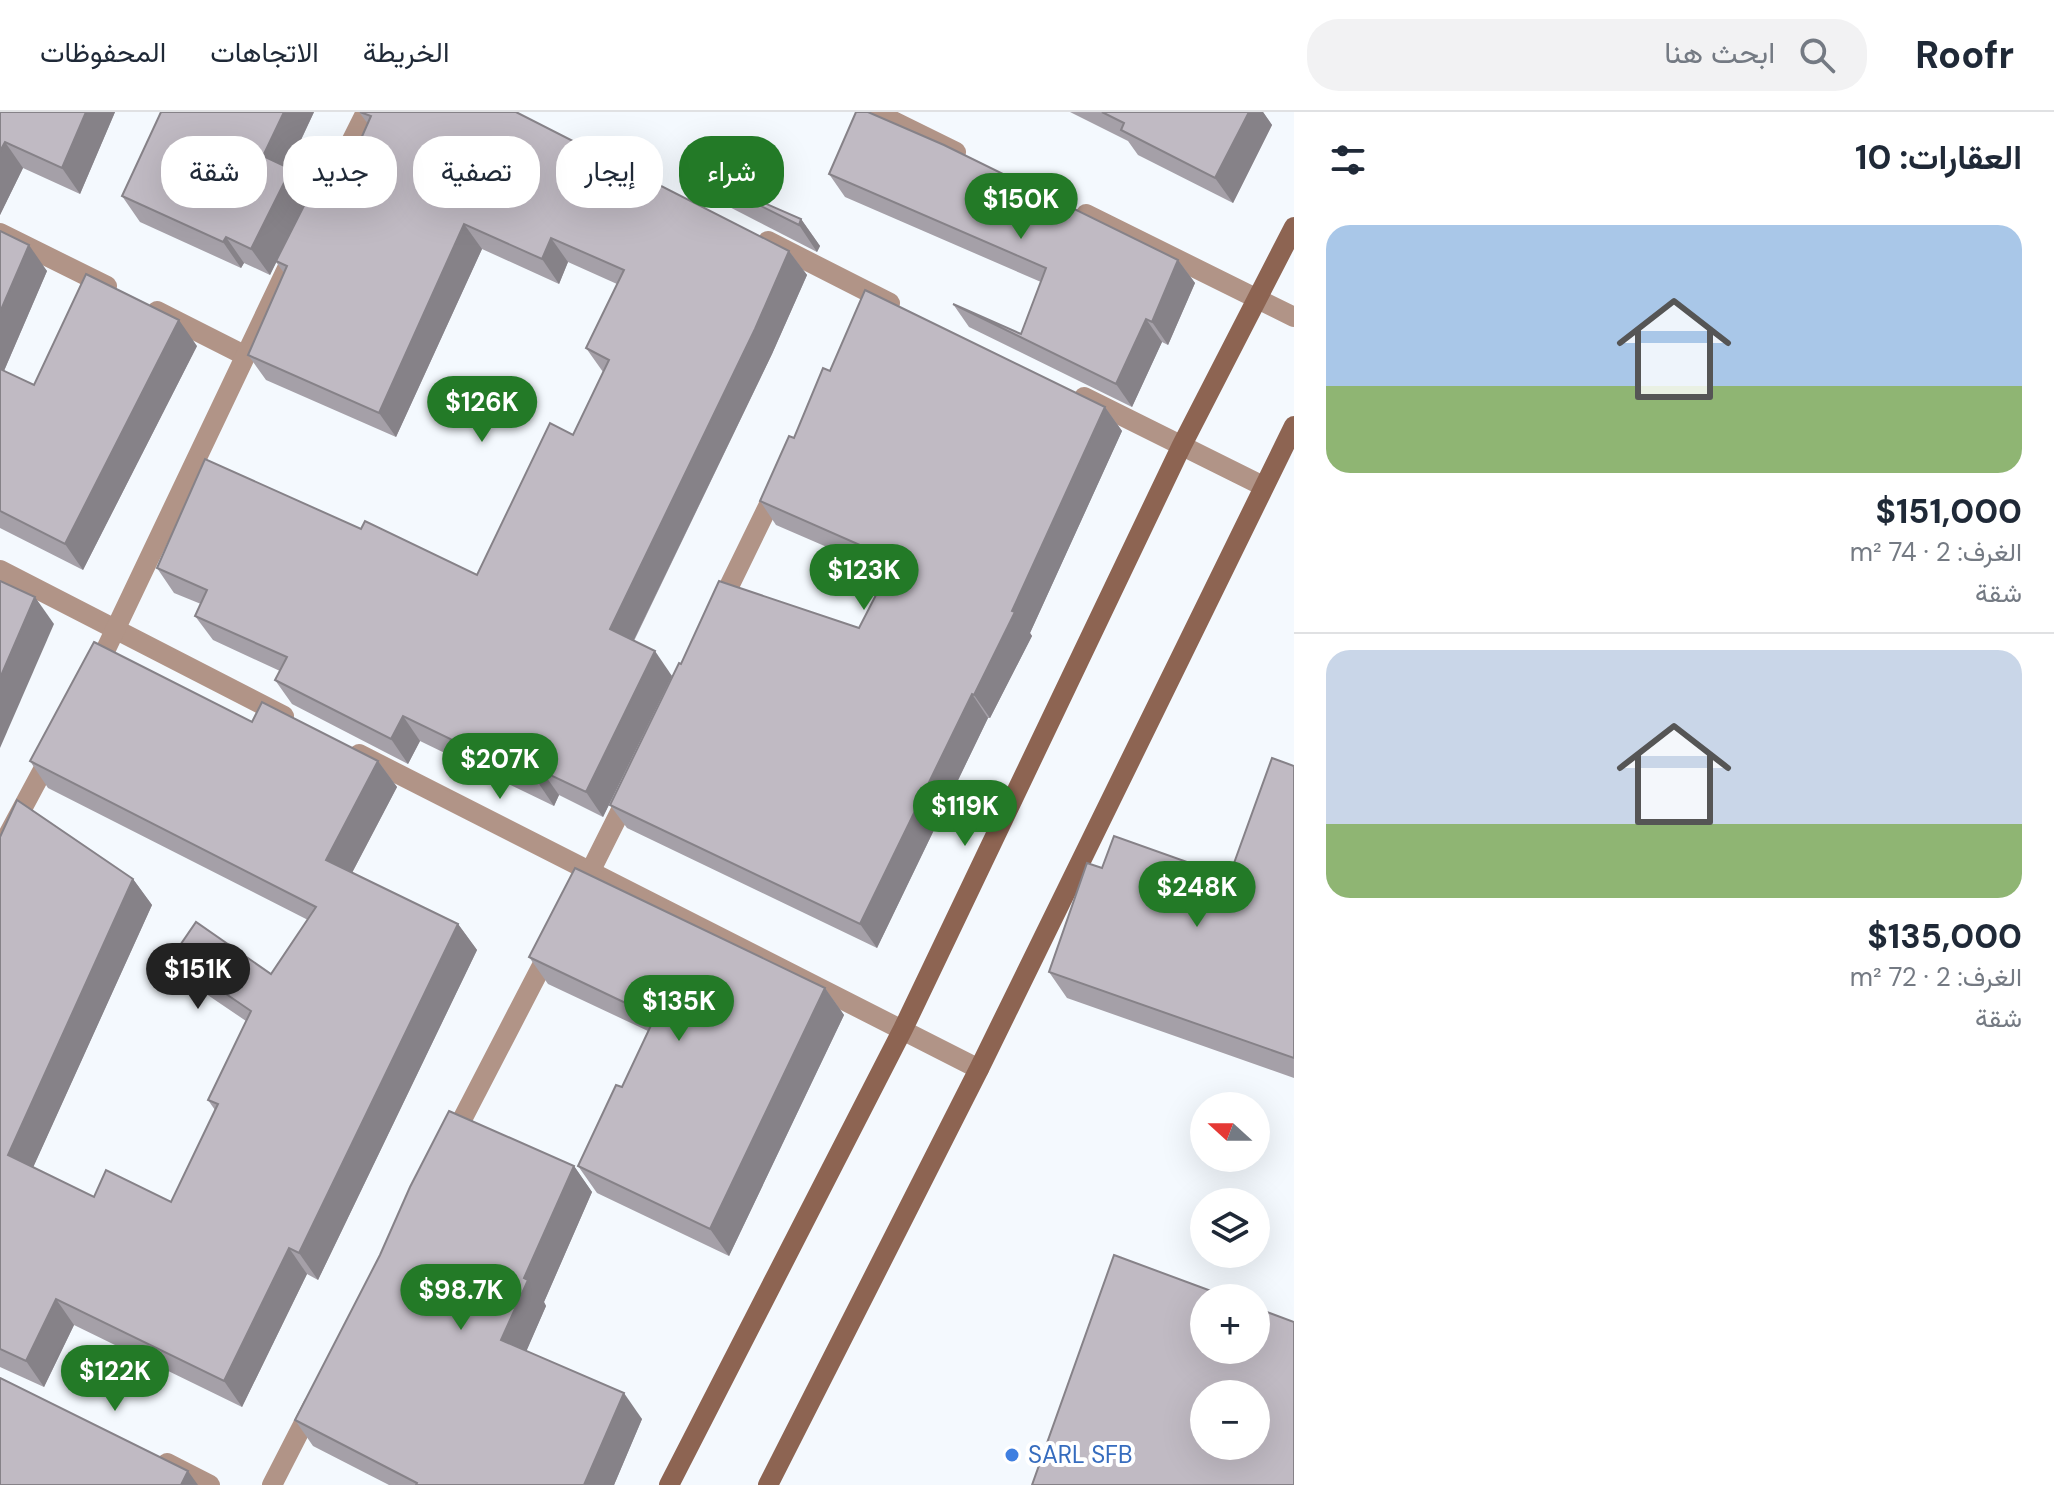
<!DOCTYPE html>
<html lang="ar">
<head>
<meta charset="utf-8">
<style>
  :root { --surface:#fff; --page:#f2f2f3; --text:#1f2937; --muted:#747a83; --line:#e0e1e3; --accent:#237a27 }
  body { margin:0; font-family:"DM Sans",Vazirmatn,sans-serif; background:var(--page); color:var(--text); direction:rtl; height:100vh; display:flex; flex-direction:column; font-size:30px; white-space:nowrap }
  * { box-sizing:border-box; margin:0 }
  p { font-size:26px; color:var(--muted) }
  .icon { flex:none; width:44px; height:44px; fill:none; stroke:currentColor; stroke-width:2; stroke-linecap:round; stroke-linejoin:round }
  .map { position:relative; flex:1; overflow:hidden; direction:ltr }
  .drawer { display:flex; flex-direction:column; background:var(--surface); width:760px }
  .drawer>* { flex:none }
  .hud { position:absolute; left:24px; top:24px; width:760px; height:72px; direction:rtl; display:flex; gap:16px }
  .needle { width:52px; rotate:291deg }
  .buttons { position:absolute; left:1190px; top:980px; display:grid; gap:16px }
  .buttons a { display:grid; place-items:center; width:80px; height:80px; border-radius:50%; background:var(--surface); box-shadow:0 8px 32px #0002; font-size:40px }
  .price { position:absolute; translate:-50% -68px; padding:0 18px; border-radius:28px; background:var(--accent); color:#fff; font-size:26px; line-height:52px; filter:drop-shadow(0 2px 4px #0008) }
  .price::after { content:''; position:absolute; left:50%; top:48px; width:24px; height:18px; margin-left:-12px; background:inherit; clip-path:polygon(0 0,100% 0,50% 100%) }
  .price.active { background:#222; color:#fff }
  ul { padding:0; list-style:none }
  li { display:grid; align-content:center; gap:16px; height:424px; padding:0 32px }
  li+li { border-top:2px solid var(--line) }
  li span { display:grid; place-items:center; height:248px; border-radius:24px; color:#555 }
  li>.icon { margin-inline-start:auto }
  span .icon { width:144px; height:144px; fill:#fffc; stroke-width:1 }
  li b { font-size:34px }
  h2 { display:flex; justify-content:space-between; align-items:center; height:96px; padding:0 32px; font-size:34px }
  .chip { padding:0 28px; border-radius:32px; background:var(--surface); box-shadow:0 8px 32px #0002; font-size:28px; line-height:72px }
  .chip.active { background:var(--accent); color:#fff }
  header { display:flex; align-items:center; gap:48px; box-sizing:border-box; height:112px; padding:0 40px; background:var(--surface); border-bottom:2px solid var(--line) }
  header strong { font-size:38px }
  nav { display:flex; gap:44px; margin-inline-start:auto; font-size:28px }
  .search { width:560px; height:72px; background:var(--page); display:flex; align-items:center; gap:20px; box-sizing:border-box; padding:0 28px; border-radius:32px; color:var(--muted); font-size:30px }
  main { display:flex; flex:1; min-height:0 }
  .map>svg:first-child { display:block }
</style>
</head>
<body>
<header>
<strong>Roofr</strong>
<div class="search"><svg class="icon" aria-label="search" viewBox="0 0 24 24"><circle cx="10" cy="10" r="6"/><path d="M15 15l6 6"/></svg>ابحث هنا</div>
<nav><a>الخريطة</a><a>الاتجاهات</a><a>المحفوظات</a></nav>
</header>
<main>
<section class="drawer">
<h2>العقارات: 10<svg class="icon" aria-label="filters" viewBox="0 0 24 24"><path d="M4 7h16M4 17h16"/><circle cx="9" cy="7" r="2"/><circle cx="15" cy="17" r="2"/></svg></h2>
<ul>
<li><span style="background:linear-gradient(#a9c7e8 65%,#8fb573 0)"><svg class="icon" aria-label="home" viewBox="0 0 24 24"><path d="M3 11l9-7 9 7M6 9v11h12V9"/></svg></span><div><b>$151,000</b><p>الغرف: 2 · 74 m²</p><p>شقة</p></div></li>
<li><span style="background:linear-gradient(#c9d6e8 70%,#8fb573 0)"><svg class="icon" aria-label="home" viewBox="0 0 24 24"><path d="M3 11l9-7 9 7M6 9v11h12V9"/></svg></span><div><b>$135,000</b><p>الغرف: 2 · 72 m²</p><p>شقة</p></div></li>
</ul>
</section>
<div class="map">
<svg width="1294" height="1373" viewBox="0 0 1294 1373">
  <rect width="100%" height="100%" fill="#f4f9fe"/>
  <g fill="none" stroke-linecap="round" stroke-linejoin="round">
    <!-- street -->
    <g stroke="#b19487" stroke-width="20">
      <path d="M875 0 956 40"/>
      <path d="M316 100 366 0"/>
      <path d="M1086 102 1294 205"/>
      <path d="M0 121 107 174"/>
      <path d="M768 129 890 191"/>
      <path d="M157 199 244 243"/>
      <path d="M1084 285 1263 374"/>
      <path d="M0 458 284 604"/>
      <path d="M719 495 777 376"/>
      <path d="M96 558 292 146"/>
      <path d="M359 642 979 957"/>
      <path d="M0 738 53 639"/>
      <path d="M577 786 629 682"/>
      <path d="M452 1027 551 836"/>
      <path d="M167 1351 210 1373"/>
      <path d="M272 1373 313 1293"/>
    </g>
    <!-- secondary -->
    <g stroke="#8d6452" stroke-width="20">
      <path d="M669 1373 903 917 1182 333 1294 115"/>
      <path d="M768 1373 979 957 1294 314"/>
    </g>
  </g>
  <!-- wall -->
  <g fill="#a5a0a8">
    <path d="M0 0H115L80 82 23 56 0 103Z"/>
    <path d="M161 0H314L288 56 309 83 338 79 368 12 359 0 789 139 807 163 772 242 634 529 672 564 603 705 559 683 554 694 420 629 408 652 292 592 275 568 280 559 213 528 195 504 201 492 174 481 157 456 361 417 477 463 573 323 603 260 586 236 617 172 568 150 559 172 482 137 396 325 266 268 248 243 284 161 276 150 270 163 244 151 241 156 140 110 122 84Z"/>
    <path d="M1070 0H1263L1272 13 1233 91 1138 43 1128 29Z"/>
    <path d="M693 60 801 107 820 134 817 140 712 86Z"/>
    <path d="M829 62 1178 148 1195 171 1168 233 1162 230 1132 295 969 215 953 192 1021 222 1041 170 845 85Z"/>
    <path d="M0 119 47 159 4 259 34 273 197 234 83 458 0 416Z"/>
    <path d="M830 259 1105 295 1122 319 1030 521 1032 524 990 606H988L877 836 627 716 610 693 681 552 859 516 887 461 776 413 760 389Z"/>
    <path d="M252 610 378 649 397 675 352 761 458 812 477 838 318 1168 307 1162 242 1295 74 1213 44 1275 0 1255V725L133 767 152 793 33 1055 94 1085 171 1090 215 998 208 988 246 909 190 871 172 845 271 862 308 808 48 676 30 649Z"/>
    <path d="M1294 654V966L1067 886 1049 860 1102 756 1229 765Z"/>
    <path d="M529 845 825 876 844 903 729 1144 597 1081 578 1054 622 975 648 919 548 872Z"/>
    <path d="M574 1054 592 1080 544 1190 546 1194 526 1239 642 1307 614 1373H389L313 1334 295 1308Z"/>
  </g>
  <!-- shaded-wall -->
  <g fill="#868288">
    <path d="M86 0H115L80 82 62 56Z"/>
    <path d="M284 0H314L281 70 263 44Z"/>
    <path d="M1249 0H1263L1272 13 1233 91 1215 66Z"/>
    <path d="M5 30 23 56 0 103V39Z"/>
    <path d="M291 57 310 83 270 163 251 137Z"/>
    <path d="M801 107 820 134 817 140 799 113Z"/>
    <path d="M464 112 482 137 396 325 379 301Z"/>
    <path d="M226 125 244 151 241 156 223 130Z"/>
    <path d="M551 126 568 150 559 172 542 147Z"/>
    <path d="M29 133 47 159 0 268V200Z"/>
    <path d="M789 139 807 163 772 242 627 542 610 517Z"/>
    <path d="M1178 148 1195 171 1168 233 1152 210Z"/>
    <path d="M1146 207 1162 230 1132 295 1116 272Z"/>
    <path d="M179 208 197 234 83 458 65 432Z"/>
    <path d="M1105 295 1122 319 1030 521 1032 524 990 606 974 583Z"/>
    <path d="M35 485 54 512 0 636V566Z"/>
    <path d="M655 539 672 564 603 705 586 680Z"/>
    <path d="M972 582 988 606 877 836 860 812Z"/>
    <path d="M403 604 420 629 408 652 391 627Z"/>
    <path d="M378 649 397 675 345 774 326 748Z"/>
    <path d="M542 659 559 683 554 694 537 669Z"/>
    <path d="M133 767 152 793 27 1069 8 1043Z"/>
    <path d="M458 812 477 838 318 1168 299 1141Z"/>
    <path d="M825 876 844 903 729 1144 710 1117Z"/>
    <path d="M574 1054 592 1080 544 1190 546 1194 520 1254 501 1228 524 1166Z"/>
    <path d="M289 1136 307 1162 242 1295 224 1269Z"/>
    <path d="M56 1187 74 1213 44 1275 26 1249Z"/>
    <path d="M624 1281 642 1307 614 1373H584Z"/>
    <path d="M188 1359 198 1373H181Z"/>
  </g>
  <!-- building -->
  <g fill="#c0bac3" stroke="#868288" stroke-width="2" fill-rule="evenodd">
    <path d="M0 0H86L62 56 5 30 0 39Z"/>
    <path d="M161 0H284L263 44 291 57 251 137 226 125 223 130 122 84Z"/>
    <path d="M360 0H516L789 139 755 217 610 517 655 539 586 680 542 659 537 669 403 604 391 627 275 568 287 545 195 504 207 478 157 456 205 347 361 417 365 409 477 463 550 311 573 323 609 248 586 236 624 158 551 126 542 147 464 112 379 301 248 243 287 154 276 149 316 70 338 79 371 4Z"/>
    <path d="M856 0H868L944 33 1178 148 1152 210 1146 207 1116 272 953 192 1021 222 1046 156 829 62Z"/>
    <path d="M1102 0H1249L1215 66 1121 18 1124 11Z"/>
    <path d="M693 60 801 107 799 113Z"/>
    <path d="M0 119 29 133 0 200Z"/>
    <path d="M86 162 179 208 65 432 0 399V257L34 273Z"/>
    <path d="M865 178 1105 295 1012 499 1015 500 974 583 972 582 860 812 610 693 679 551 681 552 719 469 859 516 894 448 760 389 789 324 794 326 823 256 830 259Z"/>
    <path d="M0 469 35 485 0 566Z"/>
    <path d="M94 530 252 610 262 590 378 649 326 748 458 812 299 1141 289 1136 224 1269 56 1187 26 1249 0 1237V725L17 688 133 767 8 1043 94 1085 106 1058 171 1090 218 992 208 988 251 899 172 845 196 810 271 862 316 795 30 649Z"/>
    <path d="M1272 646 1294 654V946L1049 860 1087 751 1102 756 1114 724 1229 765Z"/>
    <path d="M575 756 825 876 710 1117 578 1054 616 973 622 975 655 905 529 845Z"/>
    <path d="M449 999 574 1054 524 1166 528 1168 501 1228 624 1281 584 1373H416L417 1371 295 1308 380 1143 410 1075Z"/>
    <path d="M1114 1143 1230 1186H1204V1238H1256V1196L1294 1210V1373H1032ZM1204 1282H1256V1334H1204Z"/>
    <path d="M0 1266 188 1359 181 1373H0Z"/>
  </g>
  <!-- markers -->
  <circle fill="#3f7fe0" stroke="#fff" stroke-width="3" cx="1012" cy="1343" r="8"/>
  <g text-anchor="middle" stroke-width="8" stroke-linejoin="round" paint-order="stroke">
    <!-- shop labels -->
    <g font-size="24" fill="#366cbe" stroke="#fff" text-anchor="start">
      <text x="1028" y="1351">SARL SFB</text>
    </g>
  </g>
</svg>
<div class="buttons">
<a><svg class="needle" viewBox="-14 -14 28 28"><path d="M0-13l5 13h-10z" fill="#e53935"/><path d="M0 13l5-13h-10z" fill="#747a83"/></svg></a>
<a><svg class="icon" aria-label="layers" viewBox="0 0 24 24"><path d="M12 4l9 5-9 5-9-5zM3 14l9 5 9-5"/></svg></a>
<a>+</a>
<a>−</a>
</div>
<b class="price" style="left:1021px;top:129px">$150K</b>
<b class="price" style="left:482px;top:332px">$126K</b>
<b class="price" style="left:864px;top:500px">$123K</b>
<b class="price" style="left:500px;top:689px">$207K</b>
<b class="price" style="left:965px;top:736px">$119K</b>
<b class="price" style="left:1197px;top:817px">$248K</b>
<b class="price active" style="left:198px;top:899px">$151K</b>
<b class="price" style="left:679px;top:931px">$135K</b>
<b class="price" style="left:461px;top:1220px">$98.7K</b>
<b class="price" style="left:115px;top:1301px">$122K</b>
<div class="hud">
<a class="chip active">شراء</a>
<a class="chip">إيجار</a>
<a class="chip">تصفية</a>
<a class="chip">جديد</a>
<a class="chip">شقة</a>
</div>
</div>
</main>
</body>
</html>
